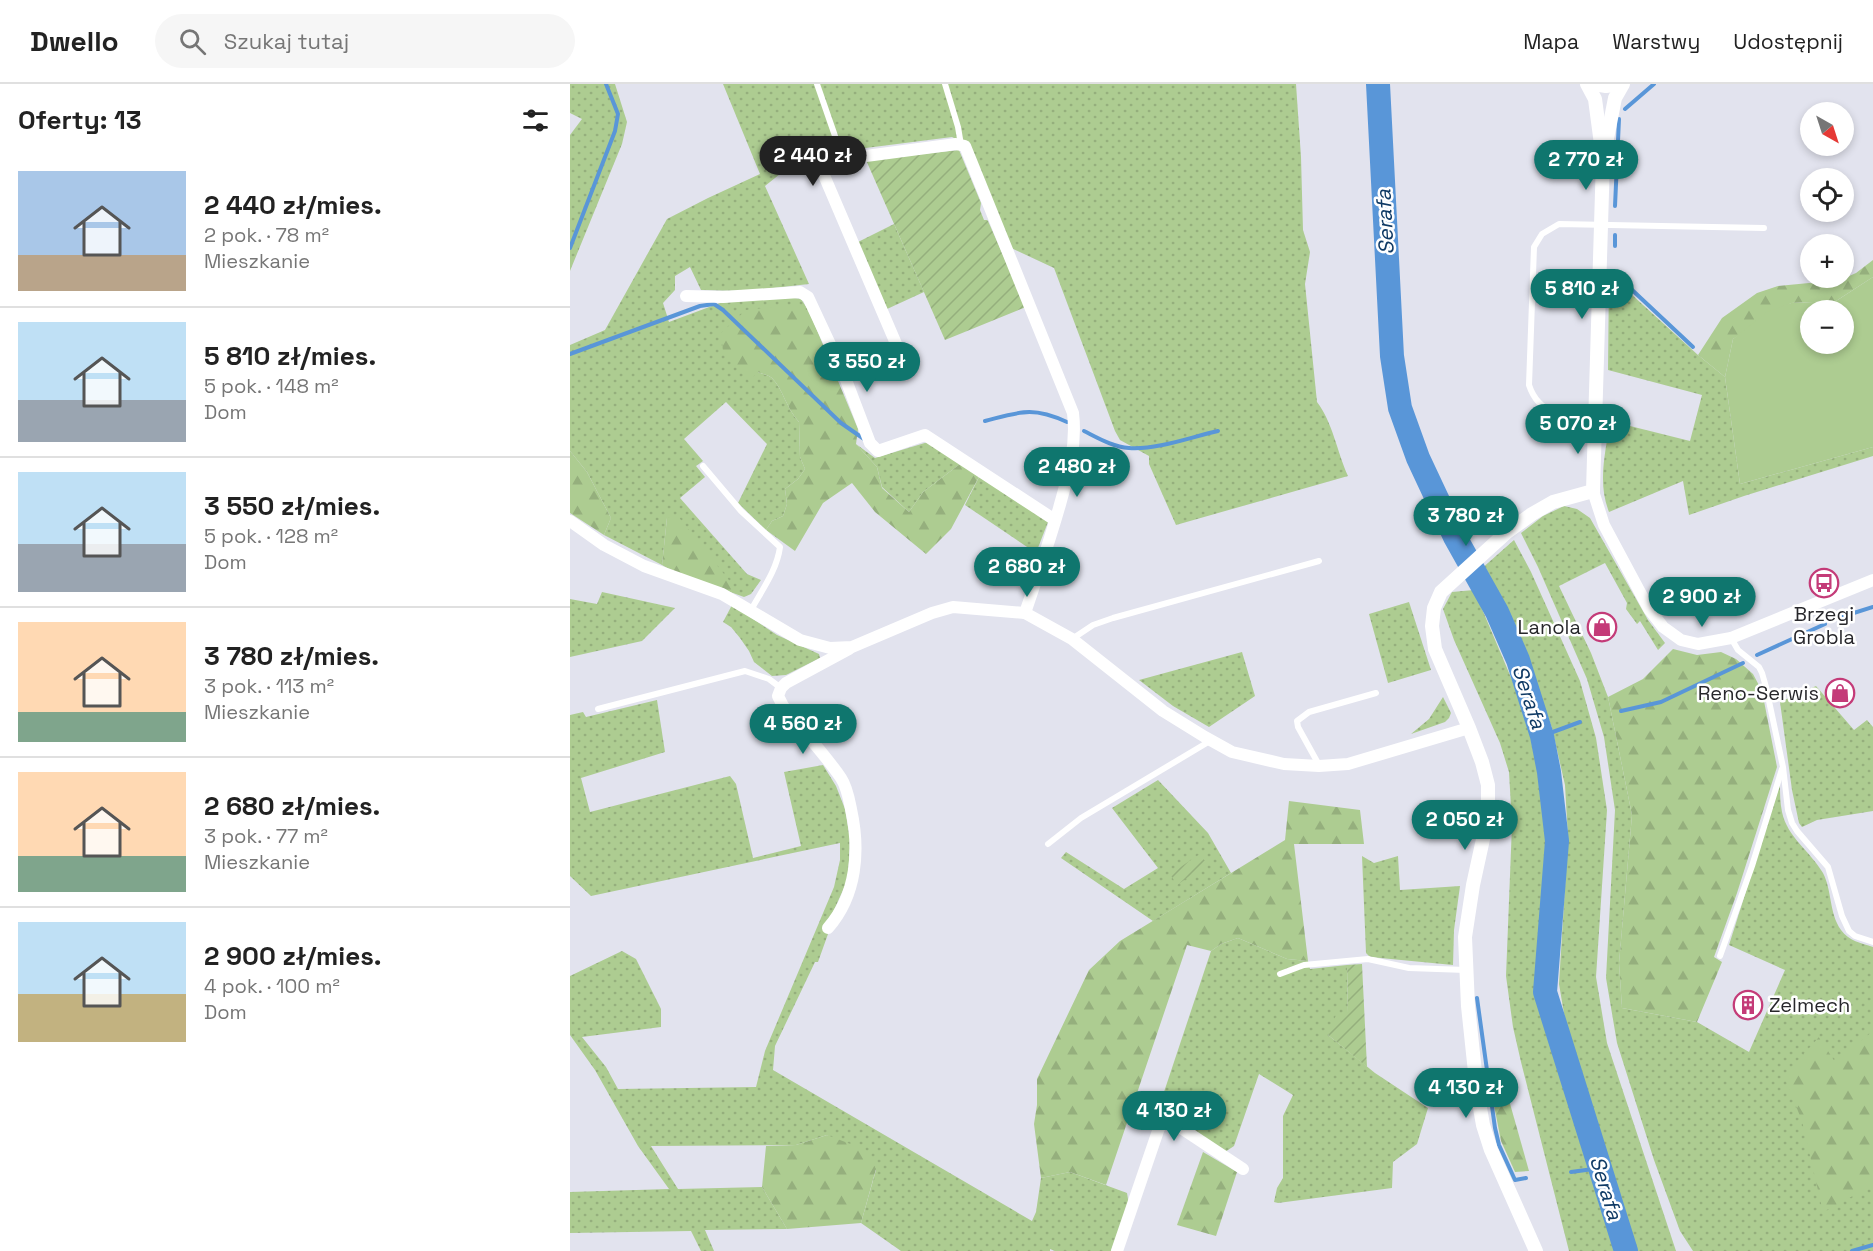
<!DOCTYPE html>
<html lang="pl">
<head>
<meta charset="utf-8">
<style>
  :root { --surface:#fff; --page:#f6f6f6; --text:#222; --muted:#767676; --line:#e0e0e0; --accent:#0f766e }
  body { margin:0; font-family:"Space Grotesk",sans-serif; background:var(--page); color:var(--text); height:100vh; display:flex; flex-direction:column; font-size:22px; white-space:nowrap }
  * { box-sizing:border-box; margin:0 }
  p { font-size:20px; color:var(--muted) }
  .icon { flex:none; width:33px; height:33px; fill:none; stroke:currentColor; stroke-width:2; stroke-linecap:round; stroke-linejoin:round }
  .map { position:relative; flex:1; overflow:hidden }
  .side { display:flex; flex-direction:column; background:var(--surface); width:570px }
  .side>* { flex:none }
  .needle { width:39px; rotate:141deg }
  .tools { position:absolute; left:1230px; top:18px; display:grid; gap:12px }
  .tools a { display:grid; place-items:center; width:54px; height:54px; border-radius:50%; background:var(--surface); box-shadow:0 3px 9px #0003; font-size:30px }
  .price { position:absolute; translate:-50% -51px; padding:0 14px; border-radius:21px; background:var(--accent); color:#fff; font-size:20px; line-height:39px; filter:drop-shadow(0 2px 3px #0008) }
  .price::after { content:''; position:absolute; left:50%; top:36px; width:18px; height:14px; margin-left:-9px; background:inherit; clip-path:polygon(0 0,100% 0,50% 100%) }
  .price.on { background:#222; color:#fff }
  ul { padding:0; list-style:none }
  li { display:flex; align-items:center; gap:18px; height:150px; padding:0 18px }
  li+li { border-top:2px solid var(--line) }
  li span { display:grid; place-items:center; flex:none; width:168px; height:120px; border-radius:0px; color:#555 }
  li>.icon { margin-inline-start:auto }
  span .icon { width:72px; height:72px; fill:#fffc; stroke-width:1 }
  li b { font-size:26px }
  h2 { display:flex; justify-content:space-between; align-items:center; height:72px; padding:0 18px; font-size:26px }
  header { display:flex; align-items:center; gap:36px; box-sizing:border-box; height:84px; padding:0 30px; background:var(--surface); border-bottom:2px solid var(--line) }
  header strong { font-size:28px }
  nav { display:flex; gap:33px; margin-inline-start:auto; font-size:21px }
  .search { width:420px; height:54px; background:var(--page); display:flex; align-items:center; gap:15px; box-sizing:border-box; padding:0 21px; border-radius:33px; color:var(--muted); font-size:22px }
  main { display:flex; flex:1; min-height:0 }
  .map>svg:first-child { display:block }
</style>
</head>
<body>
<header>
<strong>Dwello</strong>
<div class="search"><svg class="icon" aria-label="search" viewBox="0 0 24 24"><circle cx="10" cy="10" r="6"/><path d="M15 15l6 6"/></svg>Szukaj tutaj</div>
<nav><a>Mapa</a><a>Warstwy</a><a>Udostępnij</a></nav>
</header>
<main>
<section class="side">
<h2>Oferty: 13<svg class="icon" aria-label="filters" viewBox="0 0 24 24"><path d="M4 7h16M4 17h16"/><circle cx="9" cy="7" r="2"/><circle cx="15" cy="17" r="2"/></svg></h2>
<ul>
<li><span style="background:linear-gradient(#a9c7e8 70%,#b9a48a 0)"><svg class="icon" aria-label="home" viewBox="0 0 24 24"><path d="M3 11l9-7 9 7M6 9v11h12V9"/></svg></span><div><b>2 440 zł/mies.</b><p>2 pok. · 78 m²</p><p>Mieszkanie</p></div></li>
<li><span style="background:linear-gradient(#bfe0f5 65%,#9aa5b1 0)"><svg class="icon" aria-label="home" viewBox="0 0 24 24"><path d="M3 11l9-7 9 7M6 9v11h12V9"/></svg></span><div><b>5 810 zł/mies.</b><p>5 pok. · 148 m²</p><p>Dom</p></div></li>
<li><span style="background:linear-gradient(#bfe0f5 60%,#9aa5b1 0)"><svg class="icon" aria-label="home" viewBox="0 0 24 24"><path d="M3 11l9-7 9 7M6 9v11h12V9"/></svg></span><div><b>3 550 zł/mies.</b><p>5 pok. · 128 m²</p><p>Dom</p></div></li>
<li><span style="background:linear-gradient(#ffd9b3 75%,#7fa58c 0)"><svg class="icon" aria-label="home" viewBox="0 0 24 24"><path d="M3 11l9-7 9 7M6 9v11h12V9"/></svg></span><div><b>3 780 zł/mies.</b><p>3 pok. · 113 m²</p><p>Mieszkanie</p></div></li>
<li><span style="background:linear-gradient(#ffd9b3 70%,#7fa58c 0)"><svg class="icon" aria-label="home" viewBox="0 0 24 24"><path d="M3 11l9-7 9 7M6 9v11h12V9"/></svg></span><div><b>2 680 zł/mies.</b><p>3 pok. · 77 m²</p><p>Mieszkanie</p></div></li>
<li><span style="background:linear-gradient(#bfe0f5 60%,#c2b280 0)"><svg class="icon" aria-label="home" viewBox="0 0 24 24"><path d="M3 11l9-7 9 7M6 9v11h12V9"/></svg></span><div><b>2 900 zł/mies.</b><p>4 pok. · 100 m²</p><p>Dom</p></div></li>
</ul>
</section>
<div class="map">
<svg width="1303" height="1167" viewBox="0 0 1303 1167">
  <defs>
    <pattern id="grass-dots" width="8" height="8" patternUnits="userSpaceOnUse" patternTransform="scale(1.5)"><rect width="8" height="8" fill="#adcc91"/><path d="M2 2h.1M6 6h.1" fill="none" stroke="#95af7d" stroke-width="1.8" stroke-linecap="round"/></pattern>
    <pattern id="forest-firs" width="22" height="20" patternUnits="userSpaceOnUse" patternTransform="scale(1.5)"><rect width="22" height="20" fill="#adcc91"/><path d="M5 1l3.5 6h-7zM16 11l3.5 6h-7z" fill="#95af7d"/></pattern>
    <pattern id="garden-furrows" width="10" height="10" patternUnits="userSpaceOnUse" patternTransform="scale(1.5)"><rect width="10" height="10" fill="#adcc91"/><path d="M-1 1l2-2M0 10L10 0M9 11l2-2" fill="none" stroke="#95af7d"/></pattern>
  </defs>
  <rect width="100%" height="100%" fill="#e2e3ee"/>
  <!-- grass -->
  <g fill="url(#grass-dots)">
    <path d="M0 0H45L57 38 52 60 0 187V51L12 35 0 29Z"/>
    <path d="M153 0H726L731 73 733 146 740 168 735 200 747 318C763 339 767 368 778 392L606 441 579 380V372L550 356 545 347 484 184 439 163 400 62 382 53 280 66 265 70 250 82 215 86 195 102 239 200 177 207 131 206 120 183 105 192V206L93 219 99 238 150 219 216 213 231 215 239 227 188 288C192 290 198 291 202 294 213 305 216 324 229 338L230 373 235 385 228 395 215 405 217 420 213 432 202 437 196 446 168 419 197 360 156 318 114 355 133 377 126 382 135 393 110 414 177 490 191 496 181 510 174 513 163 509 97 434 92 481 34 451 41 434 17 388 0 367V261L35 246 97 135 138 114 190 90Z"/>
    <path d="M324 140 354 208 317 225 288 158Z"/>
    <path d="M1039 190 1128 271 1155 293 1170 400 1303 363V372L1174 412 1119 431 1113 397 1039 428C1027 398 1036 367 1040 337L1120 357 1132 311 1038 286Z"/>
    <path d="M358 358 390 380 353 408 339 428 312 403 307 383 286 360 305 374Z"/>
    <path d="M410 391 478 438 466 469 395 421Z"/>
    <path d="M994 422 1007 425 1020 434 1078 536 1095 559 1088 566 1070 537 1067 540 1056 525 1057 519 1035 479 989 502 1021 569 1038 613 1062 731 1049 879 1052 924 1127 938 1179 968 1215 886 1159 861 1210 700C1210 709 1210 719 1212 728 1217 753 1241 768 1253 789 1262 806 1259 829 1271 846 1279 857 1291 859 1303 863V1167H1123L1110 1147 1084 1076 1047 959 1036 894 1045 726 1034 653 1017 595 968 483 951 449 973 432Z"/>
    <path d="M944 456 961 488 1010 597 1026 654 1037 726 1026 893 1037 959 1106 1167H1067L996 941 989 900 998 754 995 701 982 644 949 552 910 486Z"/>
    <path d="M904 506 956 629 971 701 980 767 967 917 1046 1167H999L951 978 943 943 936 892 942 741 939 688 930 659 884 556 873 525 882 508Z"/>
    <path d="M32 508 105 524 72 557 0 573V515L27 520Z"/>
    <path d="M839 518 861 586 818 599 799 530Z"/>
    <path d="M162 521 207 551 249 570 250 574 216 591 202 592 184 578 179 567 170 554 161 543 153 538Z"/>
    <path d="M672 568 685 612 639 643 603 622 569 596Z"/>
    <path d="M1246 602 1284 646 1297 636 1303 643V727L1247 736 1232 743 1229 739 1222 706 1210 618Z"/>
    <path d="M873 613 881 629 879 634 875 638 841 650 859 635Z"/>
    <path d="M87 616 95 668 11 694 20 728 160 692 166 700 183 774 231 762 214 688 253 681 266 702 275 725 280 755 278 795 259 837 258 850 248 878H245L205 962 203 986 462 1137 466 1128 471 1094 500 1088 557 1109 559 1121 541 1167H485L480 1165V1167H331L291 1139 306 1086 257 1051 226 1061 81 1062 108 1105 192 1103 217 1145 135 1146 144 1167H131L121 1147 0 1149V1108L99 1105 68 1062 25 986 0 951V892L52 867 66 875 91 925V943L12 953 36 983 48 1005 186 1003 195 967 264 803 270 776V759L21 812 0 792V631L13 628 16 633Z"/>
    <path d="M588 696 638 749 661 789 583 837 491 774 496 768 554 805 588 784 542 724Z"/>
    <path d="M792 772 804 779 828 772 830 806 890 802 884 846 883 881 800 873 796 869Z"/>
    <path d="M668 854 717 875 738 877 740 885 777 881 778 929 758 951 805 989 858 1024 847 1060 823 1078 822 1104 708 1119 704 1118 707 1104 713 1094V1032L723 1011 689 990 664 1062 655 1068 599 1031 588 1026 641 867 651 860Z"/>
  </g>
  <!-- forest -->
  <g fill="url(#forest-firs)">
    <path d="M1303 176V193L1266 217 1221 219 1163 255 1155 293 1128 271 1152 234 1187 209 1208 202 1239 199 1261 200 1286 189Z"/>
    <path d="M223 221 239 227 288 345 286 360 307 383 312 404 339 428 353 408 390 380 410 391 381 445 356 470 305 428 282 399 253 419 225 467 196 446 202 437 213 432 217 420 215 405 228 395 235 385 230 373 229 338C216 324 213 305 202 294 198 291 192 290 188 288L179 297 153 267 151 249 176 226Z"/>
    <path d="M0 367 17 388 41 434 34 451 0 429Z"/>
    <path d="M107 431 162 500 163 509 104 488 92 481 97 434Z"/>
    <path d="M1103 565 1127 571 1151 568 1166 575 1183 590 1192 607 1207 683 1167 809 1144 873 1152 878 1127 938 1052 924 1049 879 1062 731 1038 613 1073 595Z"/>
    <path d="M719 717 790 726 794 760H724L738 877 717 875 668 854 651 860 641 867 617 861 536 1101 500 1088 471 1094 464 1040 467 1021V995L519 886 550 857 715 756Z"/>
    <path d="M1303 947V1101L1253 1128 1232 1037 1214 992 1249 953 1265 978Z"/>
    <path d="M937 1009 959 1087 945 1088 931 1057 922 1011Z"/>
    <path d="M257 1051 296 1066 306 1085 291 1139 217 1145 192 1103 196 1062 226 1061Z"/>
    <path d="M633 1068 667 1088 646 1152 607 1141Z"/>
  </g>
  <!-- garden -->
  <g fill="url(#garden-furrows)">
    <path d="M389 66 411 119 410 126 414 136H417L418 137 456 223 375 256 296 76Z"/>
    <path d="M630 770 637 780 607 801 600 790Z"/>
    <path d="M792 880 797 983 758 951 766 931 778 928 777 881Z"/>
  </g>
  <!-- pitch -->
  <path fill="#adcc91" fill-rule="evenodd" d="M1303 193V363L1170 400 1155 293 1163 255 1197 228 1221 219 1266 217ZM1240 226H1274V260H1240Z"/>
  <g fill="none" stroke-linecap="round" stroke-linejoin="round">
    <!-- stream -->
    <g stroke="#5996d8" stroke-width="4">
      <path d="M1055 25 1084 0"/>
      <path d="M1045 122 1049 35"/>
      <path d="M1045 151V162"/>
      <path d="M0 164 45 47 48 30 36 0"/>
      <path d="M1044 189 1123 263"/>
      <path d="M0 270 130 222 144 220 153 226 271 339 294 355"/>
      <path d="M415 337C450 328 462 322 497 338"/>
      <path d="M514 347C528 354 543 363 559 364 587 366 621 353 648 347"/>
      <path d="M1268 534 1303 523"/>
      <path d="M1187 571 1255 540"/>
      <path d="M1051 627 1091 618 1173 579"/>
      <path d="M972 652 1010 638"/>
      <path d="M907 914 925 1044 929 1061 945 1096 956 1094"/>
      <path d="M1001 1088 1031 1084"/>
      <path d="M1282 1167 1303 1161"/>
    </g>
    <!-- river -->
    <path stroke="#5996d8" stroke-width="24" d="M808 0 822 272 830 324 848 374 885 453 927 528 948 576 972 652 979 688 987 757 975 908 1056 1167"/>
    <!-- service -->
    <g stroke="#fff" stroke-width="6">
      <path d="M247 0 273 75"/>
      <path d="M375 0 388 43 391 61"/>
      <path d="M1025 334C996 333 969 332 959 301L964 163 972 150 989 140 1194 144"/>
      <path d="M133 382 171 427 210 463C207 486 192 506 181 526"/>
      <path d="M1161 554 1168 566 1189 583 1192 589 1196 603 1213 683 1218 726 1222 739 1227 747 1258 783 1272 832 1279 847 1285 852 1303 858"/>
      <path d="M502 555 523 541 543 534 749 477"/>
      <path d="M28 625 175 587 199 595 211 604"/>
      <path d="M749 681 728 643 727 637 739 628 806 609"/>
      <path d="M478 760 511 734 640 657"/>
      <path d="M1150 872 1182 782 1212 685"/>
      <path d="M710 890 734 881 798 875 839 884 896 886"/>
    </g>
    <!-- minor -->
    <g stroke="#fff" stroke-width="12">
      <path d="M116 212 153 213 230 208 238 213 273 288 300 359 308 367 355 351 485 436"/>
      <path d="M330 269 253 89 266 76 386 60 395 62 503 329C507 362 498 392 489 424 479 459 467 494 455 529"/>
      <path d="M1023 407 1034 441 1079 525 1093 543 1111 556 1128 560 1161 554 1303 496"/>
      <path d="M0 437 34 461 74 482 152 510 230 556 260 564 282 563 362 529 383 523 455 529 502 555 593 627 635 653 662 668 714 680 749 682 778 680 899 644"/>
      <path d="M258 844C287 811 290 766 281 725 279 715 277 703 271 694 254 669 232 646 213 622L208 612 211 604 216 599 279 565"/>
      <path d="M547 1167 589 1044 595 1038 605 1040 673 1085"/>
    </g>
    <!-- tertiary -->
    <g stroke="#fff" stroke-width="14">
      <path d="M1024 0 1036 2 1049 0"/>
      <path d="M1034 70 1045 14 1053 0"/>
      <path d="M966 1167 921 1066 913 1041 907 1007 898 922 895 853 903 801 915 746 918 715V701L912 678 899 644 865 565 862 542 864 524 871 508 937 448 962 430 983 418 1023 407 1033 75 1025 15 1017 0"/>
    </g>
  </g>
  <!-- icons -->
  <defs>
    <g id="bus-ring" transform="scale(1.5)"><circle r="9.5" fill="#fff" stroke="#c43b78" stroke-width="1.5"/><path d="M-5-6H5V4H4V6H2V4H-2V6H-4V4H-5ZM-3.5-4V0h7V-4ZM-3.5 1.2v1.5H-2V1.2ZM2 1.2v1.5H3.5V1.2Z" fill="#c43b78"/></g>
    <g id="shop-ring" transform="scale(1.5)"><circle r="9.5" fill="#fff" stroke="#c43b78" stroke-width="1.5"/><path d="M-5-2.5h2.3a2.7 3.5 0 0 1 5.4 0H5L5.5 6h-11ZM-1.5-2.5h3a1.5 2.3 0 0 0-3 0Z" fill="#c43b78"/></g>
    <g id="building-ring" transform="scale(1.5)"><circle r="9.5" fill="#fff" stroke="#c43b78" stroke-width="1.5"/><path d="M-4-6H4V6H1V3H-1V6H-4ZM-2.5-4.3h1.7v1.8h-1.7ZM.8-4.3h1.7v1.8H.8ZM-2.5-1h1.7V.8h-1.7ZM.8-1h1.7V.8H.8Z" fill="#c43b78"/></g>
  </defs>
  <g fill-rule="evenodd">
    <use href="#bus-ring" x="1254" y="499"/>
    <use href="#shop-ring" x="1032" y="543"/>
    <use href="#shop-ring" x="1270" y="609"/>
    <use href="#building-ring" x="1178" y="921"/>
  </g>
  <g text-anchor="middle" stroke-width="5" stroke-linejoin="round" paint-order="stroke">
    <!-- poi labels -->
    <g font-size="20" fill="#27272b" stroke="#fff" text-anchor="end">
      <text x="1254" y="537" text-anchor="middle">Brzegi<tspan x="1254" dy="23">Grobla</tspan></text>
      <text x="1011" y="550">Lanola</text>
      <text x="1249" y="616">Reno-Serwis</text>
      <text x="1199" y="928" text-anchor="start">Zelmech</text>
    </g>
    <!-- water labels -->
    <g font-size="21" font-style="italic" fill="#0f3a65" stroke="#fff">
      <text transform="translate(815 138) rotate(-93)" y="7">Serafa</text>
      <text transform="translate(959 613) rotate(72)" y="7">Serafa</text>
      <text transform="translate(1036 1104) rotate(73)" y="7">Serafa</text>
    </g>
  </g>
</svg>
<div class="tools">
<a><svg class="needle" viewBox="-14 -14 28 28"><path d="M0-13l5 13h-10z" fill="#e53935"/><path d="M0 13l5-13h-10z" fill="#767676"/></svg></a>
<a><svg class="icon" aria-label="locate" viewBox="0 0 24 24"><circle cx="12" cy="12" r="6"/><path d="M12 2v4M12 18v4M2 12h4M18 12h4"/></svg></a>
<a>+</a>
<a>−</a>
</div>
<b class="price on" style="left:243px;top:103px">2 440 zł</b>
<b class="price" style="left:1016px;top:107px">2 770 zł</b>
<b class="price" style="left:1012px;top:236px">5 810 zł</b>
<b class="price" style="left:297px;top:309px">3 550 zł</b>
<b class="price" style="left:1008px;top:371px">5 070 zł</b>
<b class="price" style="left:507px;top:414px">2 480 zł</b>
<b class="price" style="left:896px;top:463px">3 780 zł</b>
<b class="price" style="left:457px;top:514px">2 680 zł</b>
<b class="price" style="left:1132px;top:544px">2 900 zł</b>
<b class="price" style="left:233px;top:671px">4 560 zł</b>
<b class="price" style="left:895px;top:767px">2 050 zł</b>
<b class="price" style="left:896px;top:1035px">4 130 zł</b>
<b class="price" style="left:604px;top:1058px">4 130 zł</b>
</div>
</main>
</body>
</html>
